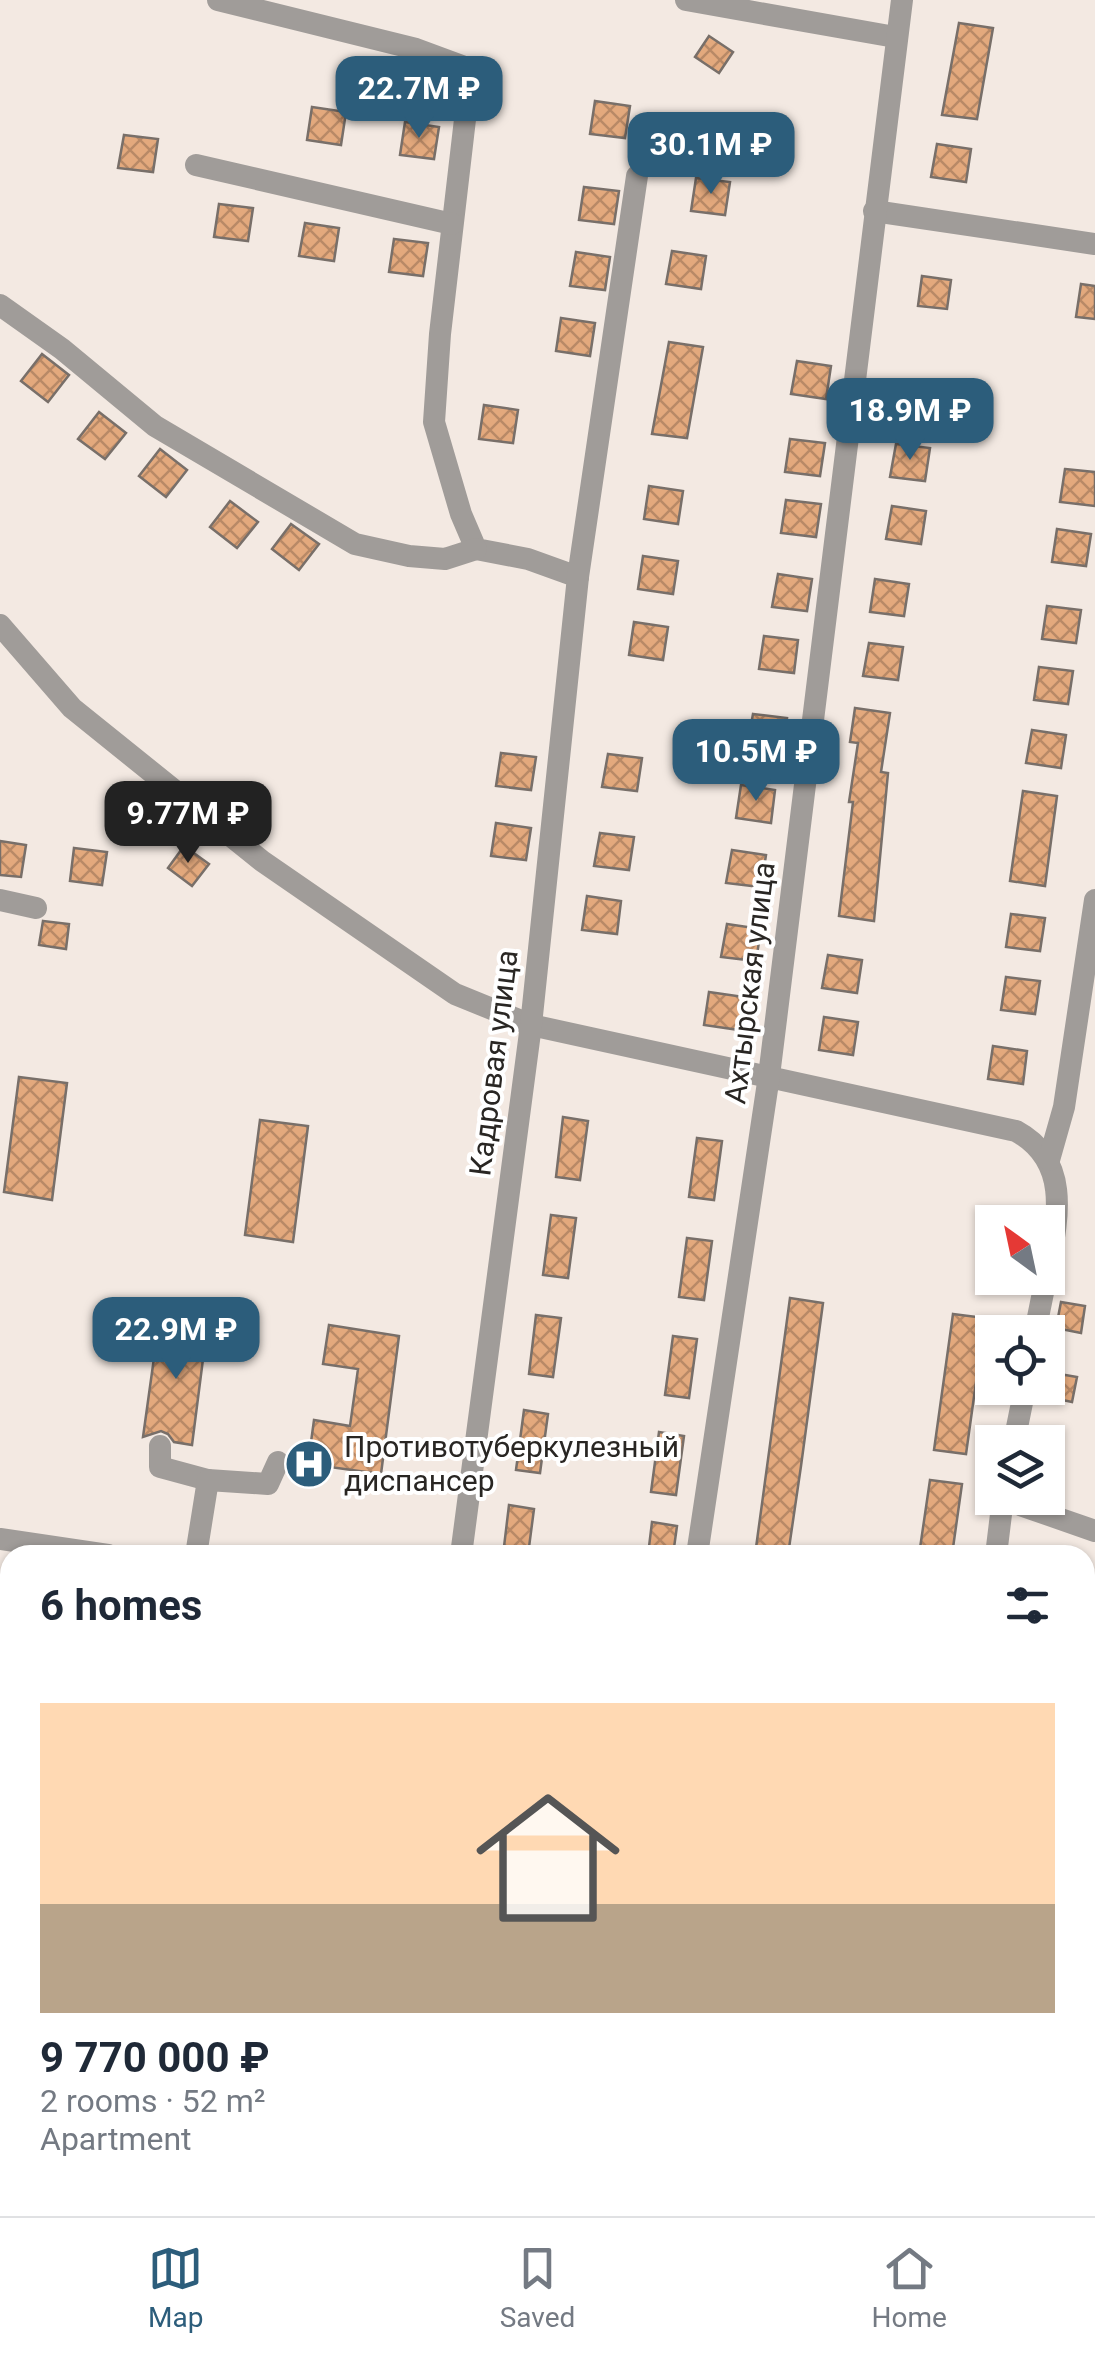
<!DOCTYPE html>
<html lang="en">
<head>
<meta charset="utf-8">
<style>
  :root { --surface:#fff; --page:#f6f6f7; --text:#1f2937; --muted:#747a83; --line:#e0e1e3; --accent:#2c5d7b }
  body { margin:0; font-family:Roboto,sans-serif; background:var(--page); color:var(--text); height:100vh; display:flex; flex-direction:column; font-size:38px; white-space:nowrap }
  * { box-sizing:border-box; margin:0 }
  p { font-size:32px; color:var(--muted) }
  .icon { flex:none; width:55px; height:55px; fill:none; stroke:currentColor; stroke-width:2; stroke-linecap:round; stroke-linejoin:round }
  .map { position:relative; flex:1; overflow:hidden }
  .side { position:absolute; left:0px; top:1545px; width:1095px; height:672px; display:flex; flex-direction:column; background:var(--surface); border-radius:30px 30px 0 0; box-shadow:0 2px 8px #0004 }
  .side>* { flex:none }
  .needle { width:65px; rotate:327deg }
  .controls { position:absolute; left:975px; top:1205px; display:grid; gap:20px }
  .controls a { display:grid; place-items:center; width:90px; height:90px; border-radius:0px; background:var(--surface); box-shadow:0 2px 8px #0004; font-size:50px }
  .price { position:absolute; translate:-50% -85px; padding:0 22px; border-radius:20px; background:var(--accent); color:#fff; font-size:32px; line-height:65px; filter:drop-shadow(0 2px 5px #0008) }
  .price::after { content:''; position:absolute; left:50%; top:60px; width:30px; height:22px; margin-left:-15px; background:inherit; clip-path:polygon(0 0,100% 0,50% 100%) }
  .price.on { background:#222; color:#fff }
  ul { padding:0; list-style:none }
  li { display:grid; align-content:center; gap:20px; height:530px; padding:0 40px }
  li span { display:grid; place-items:center; height:310px; border-radius:0px; color:#555 }
  li>.icon { margin-inline-start:auto }
  span .icon { width:180px; height:180px; fill:#fffc; stroke-width:1 }
  li b { font-size:42px }
  h2 { display:flex; justify-content:space-between; align-items:center; height:120px; padding:0 40px; font-size:42px }
  .tabs { display:flex; justify-content:space-around; align-items:center; height:140px; border-top:2px solid var(--line); background:var(--surface); font-size:28px; color:var(--muted) }
  .tabs a { display:grid; justify-items:center; gap:5px }
  .tabs .on { color:var(--accent) }
  .map>svg:first-child { display:block }
</style>
</head>
<body>
<div class="map">
<svg width="1095" height="2216" viewBox="0 0 1095 2216">
  <defs>
    <pattern id="building-cross-hatch" width="8" height="8" patternUnits="userSpaceOnUse" patternTransform="scale(2.5)"><rect width="8" height="8" fill="#e3a97d"/><path d="M0 0l8 8M0 8l8-8" fill="none" stroke="#b88966"/></pattern>
  </defs>
  <rect width="100%" height="100%" fill="#f3e9e2"/>
  <!-- building -->
  <g fill="url(#building-cross-hatch)" stroke="#786f69" stroke-width="2.5">
    <path d="M959 23 993 28 977 119 942 115Z"/>
    <path d="M709 36 733 52 719 73 695 57Z"/>
    <path d="M595 101 630 106 625 138 590 134Z"/>
    <path d="M312 107 346 112 341 145 307 140Z"/>
    <path d="M405 122 439 127 434 159 400 155Z"/>
    <path d="M124 135 158 139 153 172 118 168Z"/>
    <path d="M937 144 971 149 966 182 931 177Z"/>
    <path d="M696 178 730 182 725 215 691 211Z"/>
    <path d="M584 187 619 191 614 224 579 220Z"/>
    <path d="M219 204 253 208 248 241 214 237Z"/>
    <path d="M305 223 339 228 334 261 299 256Z"/>
    <path d="M394 239 428 243 423 276 389 272Z"/>
    <path d="M672 251 706 256 701 289 666 284Z"/>
    <path d="M576 252 610 257 605 290 570 286Z"/>
    <path d="M922 276 951 280 947 309 918 306Z"/>
    <path d="M1081 284 1095 286V319L1076 317Z"/>
    <path d="M561 318 595 323 590 356 556 351Z"/>
    <path d="M669 342 703 347 687 438 652 434Z"/>
    <path d="M42 354 69 375 48 402 21 381Z"/>
    <path d="M797 361 831 366 826 399 791 394Z"/>
    <path d="M484 405 518 410 513 443 479 439Z"/>
    <path d="M99 412 126 433 105 459 78 439Z"/>
    <path d="M790 439 825 443 820 476 785 472Z"/>
    <path d="M896 444 930 448 925 481 890 477Z"/>
    <path d="M160 449 187 470 166 497 139 476Z"/>
    <path d="M1065 469 1095 472V506L1060 502Z"/>
    <path d="M649 486 683 491 678 524 644 519Z"/>
    <path d="M786 500 821 504 816 537 781 533Z"/>
    <path d="M230 501 258 522 237 548 210 527Z"/>
    <path d="M892 506 926 511 921 544 886 539Z"/>
    <path d="M291 524 319 544 299 570 272 549Z"/>
    <path d="M1057 529 1091 534 1086 566 1052 562Z"/>
    <path d="M643 556 678 561 673 594 638 589Z"/>
    <path d="M778 574 812 579 807 611 772 607Z"/>
    <path d="M875 579 909 584 904 616 870 612Z"/>
    <path d="M1047 606 1081 610 1076 643 1042 639Z"/>
    <path d="M634 622 668 627 663 660 629 655Z"/>
    <path d="M764 636 798 640 794 673 759 669Z"/>
    <path d="M869 643 903 647 898 680 863 676Z"/>
    <path d="M1039 667 1073 671 1068 704 1034 700Z"/>
    <path d="M855 708 890 713 881 772 888 773 874 921 839 916 853 802H849L858 743 850 742Z"/>
    <path d="M753 714 787 718 782 751 747 747Z"/>
    <path d="M1032 730 1066 735 1061 768 1026 763Z"/>
    <path d="M501 753 536 757 531 790 496 786Z"/>
    <path d="M608 754 642 758 637 791 602 787Z"/>
    <path d="M741 785 775 790 771 823 736 818Z"/>
    <path d="M1023 791 1057 796 1045 886 1010 881Z"/>
    <path d="M496 823 531 828 526 860 491 856Z"/>
    <path d="M600 833 634 837 629 870 594 866Z"/>
    <path d="M0 841 26 845 21 877 0 875Z"/>
    <path d="M184 846 209 864 192 886 168 868Z"/>
    <path d="M74 848 107 852 102 885 70 881Z"/>
    <path d="M732 850 766 855 761 887 726 883Z"/>
    <path d="M587 896 621 901 617 934 582 930Z"/>
    <path d="M1011 914 1045 918 1040 951 1006 947Z"/>
    <path d="M43 921 69 924 66 949 39 945Z"/>
    <path d="M727 924 761 929 756 961 721 957Z"/>
    <path d="M828 955 862 960 857 993 822 988Z"/>
    <path d="M1006 977 1040 981 1035 1014 1001 1010Z"/>
    <path d="M709 992 744 997 739 1030 704 1025Z"/>
    <path d="M824 1017 858 1022 853 1055 819 1050Z"/>
    <path d="M993 1046 1027 1051 1023 1084 988 1079Z"/>
    <path d="M19 1077 67 1083 52 1200 4 1192Z"/>
    <path d="M563 1117 588 1121 580 1180 556 1177Z"/>
    <path d="M260 1120 308 1126 293 1242 245 1235Z"/>
    <path d="M697 1138 722 1141 714 1200 689 1197Z"/>
    <path d="M551 1215 576 1218 568 1278 543 1275Z"/>
    <path d="M687 1238 712 1241 704 1300 679 1297Z"/>
    <path d="M790 1298 823 1303 801 1466 788 1555H755Z"/>
    <path d="M1061 1302 1085 1306 1081 1333 1056 1328Z"/>
    <path d="M953 1314 985 1318 966 1454 934 1450Z"/>
    <path d="M536 1315 561 1318 553 1377 529 1374Z"/>
    <path d="M159 1322 207 1328 192 1445 174 1442 168 1434 161 1431 143 1437Z"/>
    <path d="M329 1325 399 1336 381 1474 308 1464 314 1420 350 1426 358 1369 323 1364Z"/>
    <path d="M673 1336 697 1339 689 1398 665 1395Z"/>
    <path d="M1048 1372 1077 1377 1072 1402 1048 1397Z"/>
    <path d="M524 1410 548 1414 540 1473 516 1470Z"/>
    <path d="M659 1432 684 1436 676 1495 651 1492Z"/>
    <path d="M930 1480 962 1484 952 1555H919Z"/>
    <path d="M509 1505 534 1509 528 1555H503Z"/>
    <path d="M652 1522 677 1526 673 1555H648Z"/>
  </g>
  <g fill="none" stroke-linecap="round" stroke-linejoin="round">
    <!-- minor -->
    <g stroke="#a09c99" stroke-width="22">
      <path d="M218 0 416 49 462 66 469 85 440 334 434 422 461 514 476 549 528 559 578 577"/>
      <path d="M686 0 895 37"/>
      <path d="M196 165 452 224"/>
      <path d="M874 211 1095 244"/>
      <path d="M0 305 62 349 155 426 355 544 409 556 445 559 476 549"/>
      <path d="M0 625 72 708 262 861 455 994 531 1025 1016 1131C1071 1161 1058 1218 1048 1270"/>
      <path d="M0 900 36 908"/>
      <path d="M1049 1160 1064 1107 1095 900"/>
      <path d="M1035 1332 1046 1278"/>
      <path d="M1014 1442 1025 1388"/>
      <path d="M160 1446V1467L208 1480"/>
      <path d="M1003 1499 1095 1531"/>
      <path d="M0 1539 108 1555"/>
      <path d="M196 1555 208 1480 268 1484 278 1462"/>
      <path d="M461 1555 531 1025 578 577 637 176"/>
      <path d="M697 1555 769 1076 902 0"/>
      <path d="M996 1555 1003 1498"/>
      <path d="M0 1759 10 1761"/>
      <path d="M373 2216V2208"/>
      <path d="M918 2216 919 2208"/>
    </g>
  </g>
  <!-- icons -->
  <defs>
    <g id="hospital-disc" transform="scale(2.5)"><circle r="9.5" fill="#2c5d7b" stroke="#fff"/><path d="M-5-5h3v3.5h4V-5h3V5h-3V1.5h-4V5h-3Z" fill="#fff"/></g>
  </defs>
  <g fill-rule="evenodd">
    <use href="#hospital-disc" x="309" y="1464"/>
  </g>
  <g text-anchor="middle" stroke-width="8" stroke-linejoin="round" paint-order="stroke">
    <!-- street labels -->
    <g font-size="30" fill="#292623" stroke="#fff">
      <text transform="translate(750 983) rotate(-83)" y="10">Ахтырская улица</text>
      <text transform="translate(494 1063) rotate(-83)" y="10">Кадровая улица</text>
    </g>
    <!-- poi labels -->
    <g font-size="30" fill="#292623" stroke="#fff" text-anchor="start">
      <text x="344" y="1457">Противотуберкулезный<tspan x="344" dy="34">диспансер</tspan></text>
    </g>
  </g>
</svg>
<div class="controls">
<a><svg class="needle" viewBox="-14 -14 28 28"><path d="M0-13l5 13h-10z" fill="#e53935"/><path d="M0 13l5-13h-10z" fill="#747a83"/></svg></a>
<a><svg class="icon" aria-label="locate" viewBox="0 0 24 24"><circle cx="12" cy="12" r="6"/><path d="M12 2v4M12 18v4M2 12h4M18 12h4"/></svg></a>
<a><svg class="icon" aria-label="layers" viewBox="0 0 24 24"><path d="M12 4l9 5-9 5-9-5zM3 14l9 5 9-5"/></svg></a>
</div>
<b class="price" style="left:419px;top:141px">22.7M ₽</b>
<b class="price" style="left:711px;top:197px">30.1M ₽</b>
<b class="price" style="left:910px;top:463px">18.9M ₽</b>
<b class="price" style="left:756px;top:804px">10.5M ₽</b>
<b class="price on" style="left:188px;top:866px">9.77M ₽</b>
<b class="price" style="left:176px;top:1382px">22.9M ₽</b>
<section class="side">
<h2>6 homes<svg class="icon" aria-label="filters" viewBox="0 0 24 24"><path d="M4 7h16M4 17h16"/><circle cx="9" cy="7" r="2"/><circle cx="15" cy="17" r="2"/></svg></h2>
<ul>
<li><span style="background:linear-gradient(#ffd9b3 65%,#b9a48a 0)"><svg class="icon" aria-label="home" viewBox="0 0 24 24"><path d="M3 11l9-7 9 7M6 9v11h12V9"/></svg></span><div><b>9 770 000 ₽</b><p>2 rooms · 52 m²</p><p>Apartment</p></div></li>
</ul>
</section>
</div>
<nav class="tabs">
<a class="on"><svg class="icon" aria-label="map" viewBox="0 0 24 24"><path d="M3 6l6-2 6 2 6-2v14l-6 2-6-2-6 2zM9 4v14M15 6v14"/></svg>Map</a>
<a><svg class="icon" aria-label="saved" viewBox="0 0 24 24"><path d="M7 4h10v16l-5-4-5 4z"/></svg>Saved</a>
<a><svg class="icon" aria-label="home" viewBox="0 0 24 24"><path d="M3 11l9-7 9 7M6 9v11h12V9"/></svg>Home</a>
</nav>
</body>
</html>
